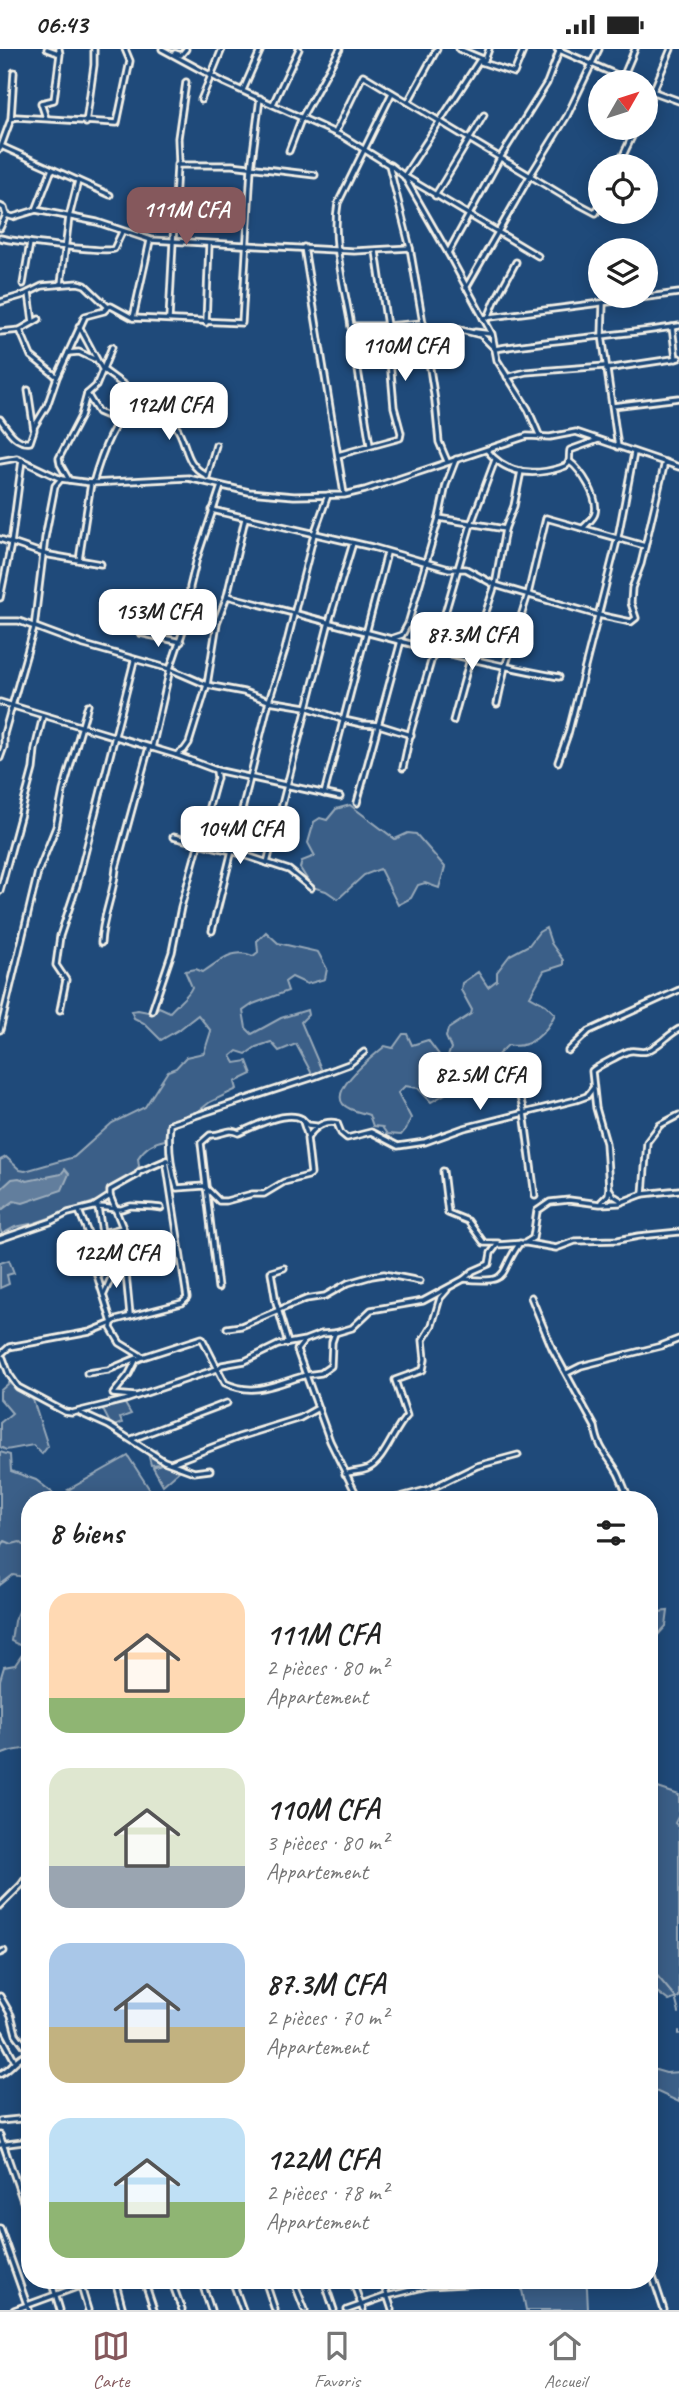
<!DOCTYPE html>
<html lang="fr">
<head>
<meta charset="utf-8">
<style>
  :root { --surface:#fff; --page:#f2f2f2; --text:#222; --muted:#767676; --line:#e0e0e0; --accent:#85585c }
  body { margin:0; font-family:Caveat,sans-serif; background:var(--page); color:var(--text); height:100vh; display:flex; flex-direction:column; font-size:26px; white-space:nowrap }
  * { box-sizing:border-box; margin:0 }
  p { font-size:23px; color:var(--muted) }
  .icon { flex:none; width:38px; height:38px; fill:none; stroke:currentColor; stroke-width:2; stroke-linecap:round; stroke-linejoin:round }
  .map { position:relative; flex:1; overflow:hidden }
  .details { position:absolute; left:21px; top:1442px; width:637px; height:798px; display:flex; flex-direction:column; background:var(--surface); border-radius:28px; box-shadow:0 4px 18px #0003 }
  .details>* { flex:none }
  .needle { width:46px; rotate:51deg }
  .controls { position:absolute; left:588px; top:21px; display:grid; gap:14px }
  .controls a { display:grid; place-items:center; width:70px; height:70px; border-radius:50%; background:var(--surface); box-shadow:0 4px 18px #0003; font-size:35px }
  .price { position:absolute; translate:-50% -60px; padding:0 16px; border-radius:14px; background:#fff; color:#222; font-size:23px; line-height:46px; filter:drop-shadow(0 2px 4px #0008) }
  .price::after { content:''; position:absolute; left:50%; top:42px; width:21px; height:16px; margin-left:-10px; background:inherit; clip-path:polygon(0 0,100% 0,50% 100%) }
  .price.selected { background:var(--accent); color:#fff }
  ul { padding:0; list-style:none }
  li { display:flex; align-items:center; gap:21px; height:175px; padding:0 28px }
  li span { display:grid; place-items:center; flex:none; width:196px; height:140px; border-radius:21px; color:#555 }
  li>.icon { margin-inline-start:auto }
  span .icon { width:84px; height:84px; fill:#fffc; stroke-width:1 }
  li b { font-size:30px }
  h2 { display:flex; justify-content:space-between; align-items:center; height:84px; padding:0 28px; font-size:30px }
  .status { display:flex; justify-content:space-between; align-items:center; height:49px; padding:0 35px; background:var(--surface); direction:ltr }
  .status svg { height:19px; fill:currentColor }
  .tabs { display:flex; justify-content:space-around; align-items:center; height:98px; border-top:2px solid var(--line); background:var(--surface); font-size:19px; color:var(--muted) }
  .tabs a { display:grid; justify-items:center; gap:4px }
  .tabs .selected { color:var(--accent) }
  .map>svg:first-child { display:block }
</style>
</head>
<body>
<div class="status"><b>06:43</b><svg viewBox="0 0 49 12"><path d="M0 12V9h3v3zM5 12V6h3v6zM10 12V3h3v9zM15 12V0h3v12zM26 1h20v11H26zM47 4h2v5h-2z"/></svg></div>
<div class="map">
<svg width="679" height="2261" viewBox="0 0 679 2261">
  <rect width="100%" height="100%" fill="#1f4a7a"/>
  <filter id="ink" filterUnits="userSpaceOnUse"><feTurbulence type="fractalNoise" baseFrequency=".0143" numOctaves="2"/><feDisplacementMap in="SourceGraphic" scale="14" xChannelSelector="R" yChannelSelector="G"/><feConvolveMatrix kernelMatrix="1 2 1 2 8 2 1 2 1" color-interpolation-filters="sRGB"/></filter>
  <g filter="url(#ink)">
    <!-- green -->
    <g fill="#3a5f88" stroke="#97a8b8" stroke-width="2">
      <path d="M350 756 395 790 408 784 416 785 445 818 439 839 425 834 418 836 411 849 398 856 380 820 364 826 338 850 326 842 312 838 300 819 302 812 315 807 308 794 314 773 320 769 327 771 336 760Z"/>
      <path d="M546 879 551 894 563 911V916L544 922 530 947 546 956 555 965C547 983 530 1001 508 996L483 1020 468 1028 464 1017 452 1021 454 1040 431 1053 418 1039 405 1037 398 1044 411 1069 406 1080 401 1086 387 1085 382 1078 373 1077 369 1066C361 1063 349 1062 343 1055 330 1039 374 1007 385 997L393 999 403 985H407L412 996 428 991 440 1007H448L451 999 446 988 448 980 471 965 472 961 461 941 462 934 478 923 488 938 497 931V923L510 906 529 896 539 883Z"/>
      <path d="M266 883 278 894 318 903 327 920 325 930 307 935 292 928 285 933 288 942 253 955 243 962 246 979 252 985 281 969 307 961 308 966 301 973 322 1022 312 1025 296 995 279 1002 271 993 256 998 246 1005 237 1002 231 1007 235 1014 247 1012 252 1025 235 1033 237 1040 210 1053 200 1061 167 1077 165 1091C153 1093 145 1098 138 1109L139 1117 135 1123 113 1138 105 1149 35 1174 15 1178 2 1185 0 1180V1111L6 1108 20 1121 25 1122 74 1108 112 1074 145 1058 168 1022 176 1019 186 1008 204 1004 211 982 198 966 180 980 161 991 144 974 134 969 131 962 138 961 153 964 159 958 170 963C177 954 188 948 192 938L185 922 196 920 203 923C220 912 233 898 253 907L258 903 257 892Z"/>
      <path d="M9 1211 14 1224 7 1226 9 1235 0 1239V1214Z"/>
      <path d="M9 1334 33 1351 48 1397 42 1405 33 1396 6 1401 0 1398V1374L12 1364 0 1350V1342Z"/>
      <path d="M124 1353 131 1365 120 1369 122 1374 112 1378 101 1357Z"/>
      <path d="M156 1401 162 1415 167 1414 179 1422 163 1436 153 1418 161 1415 151 1416 148 1404Z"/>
      <path d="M0 1403 10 1406 11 1422 36 1431 62 1451H30V1594L19 1596 11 1592 14 1572 29 1536 30 1529 13 1526 0 1536Z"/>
      <path d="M128 1407 152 1444 143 1451H90L68 1441Z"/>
      <path d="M668 1562 666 1577 649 1596V1564Z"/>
      <path d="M26 1600 30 1616V1699L11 1702 0 1706V1631L4 1618 15 1616Z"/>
      <path d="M649 1736 679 1746V1766L675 1774 679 1778V1948L669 1952 649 1937Z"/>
      <path d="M649 2019 666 2024 679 2023V2053L649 2039Z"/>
      <path d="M520 2231H584L587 2239 588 2261H526Z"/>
    </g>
    <!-- water -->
    <path fill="#627e9d" stroke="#9cacbb" stroke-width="2" d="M65 1120 69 1125 62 1141 23 1154 14 1152 0 1162V1141L12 1130 19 1129 27 1132 61 1125Z"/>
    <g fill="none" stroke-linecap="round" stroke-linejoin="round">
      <!-- stream -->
      <g stroke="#9cacbb" stroke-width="2">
        <path d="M0 1498 5 1492 12 1495 20 1493 30 1501"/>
        <path d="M649 1917 675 1948 679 1964"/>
        <path d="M679 1982V1985"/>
      </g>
      <!-- minor casing -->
      <g stroke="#f4f1e8" stroke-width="9">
        <g id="minor">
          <path d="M47 0 58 4"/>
          <path d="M162 0 225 34 344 88 389 116 410 199 423 274"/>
          <path d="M459 0 483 10"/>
          <path d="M489 0 485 11 479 12 404 127 538 207"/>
          <path d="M557 0 633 33"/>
          <path d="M175 4 181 6 186 0"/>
          <path d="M481 13 514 24 524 0"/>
          <path d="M621 33 635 0"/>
          <path d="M646 40 679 52"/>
          <path d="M243 41 261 0"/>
          <path d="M201 51 222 0"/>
          <path d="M408 53 437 0"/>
          <path d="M273 55 299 0"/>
          <path d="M646 59 671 0"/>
          <path d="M46 69 41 54 54 51 60 5 59 0"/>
          <path d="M11 70 14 23"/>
          <path d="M86 74 94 16V0"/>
          <path d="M335 84 363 26 562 146 596 164 600 155"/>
          <path d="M1 97 110 146"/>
          <path d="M0 100 11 70 16 68 117 74 130 12 125 0"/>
          <path d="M289 102 302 68 340 0"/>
          <path d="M179 114 178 89 186 33"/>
          <path d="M390 116 404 127 448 204 492 285 497 311 528 360 540 388"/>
          <path d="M618 117 636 79"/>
          <path d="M435 147 484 66"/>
          <path d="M0 157 4 159 6 166"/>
          <path d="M36 161 52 120"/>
          <path d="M0 179 6 166 13 168 36 161 97 173 151 191 354 202 410 199"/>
          <path d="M0 189C13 192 106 204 114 200L122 183"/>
          <path d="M304 198 344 445"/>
          <path d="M448 204 500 109 547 34 560 0"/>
          <path d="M23 235 30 194"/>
          <path d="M61 235 69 168 78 132"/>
          <path d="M466 239 530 127 567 67 599 0"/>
          <path d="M29 244 33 273"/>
          <path d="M0 253 24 246 42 237 78 234 85 236 108 258 111 257 133 269 150 192"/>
          <path d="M603 255 602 286 618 398"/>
          <path d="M133 269 242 274 251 119 260 49"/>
          <path d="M483 269 679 244"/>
          <path d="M488 269 495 252 516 213"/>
          <path d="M169 270 177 116H232L315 126"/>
          <path d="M206 274 209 195"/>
          <path d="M79 277 102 320 136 345C113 378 104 395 93 434"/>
          <path d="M351 277C345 240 331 192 338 154L392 44"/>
          <path d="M672 278 676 310"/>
          <path d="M424 280 460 281"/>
          <path d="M20 281 31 307 56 327"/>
          <path d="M461 281 481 286 495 300C556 290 618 287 679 277"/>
          <path d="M0 283 20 281 39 270"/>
          <path d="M475 283 491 285"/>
          <path d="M68 304 79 303 94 310"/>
          <path d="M606 320 679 309"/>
          <path d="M507 328 526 323 605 317"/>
          <path d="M87 345 98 363 117 371"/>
          <path d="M136 345C152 355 163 359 175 376 189 395 182 413 207 427"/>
          <path d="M613 357 679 349"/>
          <path d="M0 370C8 381 16 395 30 393L34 381 28 341"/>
          <path d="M34 378 47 357 57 328 85 267 104 262 108 258"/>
          <path d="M370 396 351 277H387L376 202"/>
          <path d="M487 401C506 426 533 427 560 419 564 417 567 418 569 413 570 409 569 405 570 401L598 391"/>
          <path d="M338 406 400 389 401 384 394 358 387 277 423 274 435 352 439 393 447 412"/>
          <path d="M0 412 17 409 61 430 91 434 188 429 249 443 294 447 344 446 365 441 527 387 550 388 576 383 679 418"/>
          <path d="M569 412C581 421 599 448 595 464 594 469 588 474 584 478"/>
          <path d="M207 428 216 396"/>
          <path d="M69 431 60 415 59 409 81 367 87 345 96 337 112 298"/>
          <path d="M212 461 372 498 449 520H466L495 536 598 566 631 573 636 569 631 554 632 539 641 515 665 413"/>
          <path d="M439 469 505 480"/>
          <path d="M0 490 44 505 101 515"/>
          <path d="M79 511 91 434"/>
          <path d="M227 547C337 574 446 608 559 628"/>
          <path d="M0 549 11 495 22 411"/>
          <path d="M0 572H19L81 595 170 620 207 636 244 643 269 652 306 658 344 671 362 675 379 676 411 686"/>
          <path d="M140 584 181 593"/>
          <path d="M393 589 402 586 408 575 439 469 446 436 456 410"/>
          <path d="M0 653 176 706 216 721 340 748"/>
          <path d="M497 655 505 618 528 545 546 469 645 497"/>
          <path d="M453 672 470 610 495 536 505 480 514 457 521 422"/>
          <path d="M152 699 170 620 189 564 190 538 197 509 221 437"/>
          <path d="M176 706 184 701 189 694 207 636 217 574 227 547 245 470"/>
          <path d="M0 709 4 698V685L34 579 45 489 55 437 61 430"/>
          <path d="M558 713 568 685 618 488 634 404"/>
          <path d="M403 719 411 681 471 475 495 411"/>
          <path d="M324 745 387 504"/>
          <path d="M357 754 401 592"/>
          <path d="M173 788 232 802 289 821 311 839"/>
          <path d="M267 814 329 573 353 494"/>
          <path d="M0 842 33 720 35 700 43 667"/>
          <path d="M212 882 269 652 285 601 314 485 328 446"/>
          <path d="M101 894C102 868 114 845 116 819L149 698"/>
          <path d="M60 961 66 931 56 916 60 887 77 836 134 612"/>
          <path d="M152 962 172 903 181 858 217 729 216 721"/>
          <path d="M0 981 38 823 56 778 63 742 88 656"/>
          <path d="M568 1002 589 982 679 941"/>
          <path d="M364 1003 349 1015 314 1028 170 1075C168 1098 170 1117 177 1139L204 1137 219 1152H226L252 1145H264L284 1133 308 1127 311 1125 307 1089C314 1079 324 1071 337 1074L341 1084 347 1089 371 1083 398 1097 425 1093 464 1079 576 1051 587 1047 593 1039"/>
          <path d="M515 1030 524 1063 535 1147"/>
          <path d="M308 1088 302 1070 308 1076 316 1077"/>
          <path d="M166 1111 187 1249 182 1254 116 1271 112 1274 111 1279 120 1294 143 1308 202 1289 225 1334C254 1348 276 1335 306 1326L297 1301 304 1292"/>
          <path d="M443 1122 448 1164 468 1172 484 1194H498"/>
          <path d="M610 1141 614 1147 622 1152"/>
          <path d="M643 1145 647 1093 660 1076 679 1066"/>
          <path d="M110 1147 125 1184 124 1204 130 1266"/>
          <path d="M601 1153 608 1146 609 1139 606 1094 596 1059 592 1022C595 1019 626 1002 630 1002 636 1001 641 1004 647 1002 658 998 668 986 679 980"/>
          <path d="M95 1158C104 1158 112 1160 119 1160 122 1161 128 1157 131 1157 137 1157 157 1158 161 1159"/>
          <path d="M98 1158 102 1184 123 1179"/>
          <path d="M0 1190 50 1173 68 1164 93 1158 110 1147V1141L137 1126 139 1123 167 1111"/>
          <path d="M520 1194C497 1225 513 1235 464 1230L473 1222 489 1215 491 1204 497 1196 525 1194 533 1189 537 1162 550 1153 569 1151 600 1155 619 1154 643 1145 679 1141"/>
          <path d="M527 1194 556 1199 575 1192 618 1191 639 1187 679 1183"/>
          <path d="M284 1219 271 1223 276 1253 288 1294"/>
          <path d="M218 1239 201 1094 210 1086C222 1087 228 1078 239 1084 254 1077 287 1061 302 1070"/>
          <path d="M104 1245 111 1229 127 1221"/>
          <path d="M531 1248 552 1299 595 1378C599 1402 607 1405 618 1424 622 1432 625 1442 630 1451"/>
          <path d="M227 1279 241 1277 286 1258 306 1250 325 1247 348 1234 372 1227 384 1225 420 1232"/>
          <path d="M335 1284 352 1279 371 1261 423 1252 464 1230"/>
          <path d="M0 1306 9 1298 90 1283 112 1274 96 1223 88 1184 79 1162"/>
          <path d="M0 1307 3 1309 9 1325 18 1338 65 1363 72 1364 125 1351 217 1320 222 1316 245 1312 278 1296 305 1291 321 1285 335 1284 332 1293 331 1317 321 1324 306 1326 330 1392 359 1451"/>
          <path d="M87 1324 108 1321 137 1309"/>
          <path d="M567 1324 581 1317 661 1297 679 1290"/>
          <path d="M135 1347 113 1345 129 1325 136 1311 143 1308"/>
          <path d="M80 1364 109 1377 164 1412 194 1423 210 1421"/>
          <path d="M132 1390 227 1354"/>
          <path d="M171 1414 239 1388 300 1369 318 1359"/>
          <path d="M345 1425C352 1422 359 1423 367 1420 385 1412 393 1381 407 1367L395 1331 423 1321 425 1310 423 1291 432 1276 440 1249 447 1241"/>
          <path d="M389 1451 430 1440 477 1417 518 1406"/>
          <path d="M0 1857 21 1836 30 1823"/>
          <path d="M0 1904 4 1902"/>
          <path d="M0 1947 11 1966 16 1985 30 2004"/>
          <path d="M0 1984 14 2010"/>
          <path d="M0 2025C14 2018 14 2009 30 2003"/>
          <path d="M0 2072 30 2069"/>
          <path d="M0 2086 30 2172"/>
          <path d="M0 2096 30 2092"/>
          <path d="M0 2179 29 2261"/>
          <path d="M649 2216 664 2261"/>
          <path d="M51 2231 60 2261"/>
          <path d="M79 2231 88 2261"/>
          <path d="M115 2231 123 2261"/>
          <path d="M144 2231 154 2261"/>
          <path d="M171 2231 182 2261"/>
          <path d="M201 2231 211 2261"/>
          <path d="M232 2231 243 2261"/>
          <path d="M265 2231 275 2261"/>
          <path d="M293 2231 305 2261"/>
          <path d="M324 2231 334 2261"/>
          <path d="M352 2231 363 2261"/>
          <path d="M382 2231 392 2261"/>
          <path d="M14 2261 96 2231"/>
          <path d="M347 2261 387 2247 428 2237 500 2233"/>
        </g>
      </g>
      <!-- minor -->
      <use href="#minor" stroke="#1f4a7a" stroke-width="3.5"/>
    </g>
  </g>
</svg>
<div class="controls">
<a><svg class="needle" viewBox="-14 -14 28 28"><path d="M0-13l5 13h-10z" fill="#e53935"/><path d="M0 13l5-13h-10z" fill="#767676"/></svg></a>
<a><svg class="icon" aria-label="locate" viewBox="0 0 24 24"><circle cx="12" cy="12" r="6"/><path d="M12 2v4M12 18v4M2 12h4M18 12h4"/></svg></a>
<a><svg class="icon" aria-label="layers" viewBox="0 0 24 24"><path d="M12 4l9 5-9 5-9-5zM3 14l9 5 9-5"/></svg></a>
</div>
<b class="price selected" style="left:186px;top:198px">111M CFA</b>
<b class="price" style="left:405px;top:334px">110M CFA</b>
<b class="price" style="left:169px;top:393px">192M CFA</b>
<b class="price" style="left:158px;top:600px">153M CFA</b>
<b class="price" style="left:472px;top:623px">87.3M CFA</b>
<b class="price" style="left:240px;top:817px">104M CFA</b>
<b class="price" style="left:480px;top:1063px">82.5M CFA</b>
<b class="price" style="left:116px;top:1241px">122M CFA</b>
<section class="details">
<h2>8 biens<svg class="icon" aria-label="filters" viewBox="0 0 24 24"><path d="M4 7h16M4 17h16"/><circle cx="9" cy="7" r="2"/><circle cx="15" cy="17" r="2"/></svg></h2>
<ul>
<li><span style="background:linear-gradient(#ffd9b3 75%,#8fb573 0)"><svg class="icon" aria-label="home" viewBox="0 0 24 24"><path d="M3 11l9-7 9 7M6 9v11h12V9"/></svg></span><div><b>111M CFA</b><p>2 pièces · 80 m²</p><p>Appartement</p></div></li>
<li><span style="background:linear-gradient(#dfe7d0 70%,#9aa5b1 0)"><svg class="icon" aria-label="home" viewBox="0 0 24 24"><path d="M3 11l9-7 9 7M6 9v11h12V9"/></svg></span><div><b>110M CFA</b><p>3 pièces · 80 m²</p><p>Appartement</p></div></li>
<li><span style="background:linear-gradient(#a9c7e8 60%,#c2b280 0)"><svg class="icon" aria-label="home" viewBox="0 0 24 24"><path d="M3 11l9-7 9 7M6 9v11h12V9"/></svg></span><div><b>87.3M CFA</b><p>2 pièces · 70 m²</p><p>Appartement</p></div></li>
<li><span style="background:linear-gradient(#bfe0f5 60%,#8fb573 0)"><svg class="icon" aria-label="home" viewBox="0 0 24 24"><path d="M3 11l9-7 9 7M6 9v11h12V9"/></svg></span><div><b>122M CFA</b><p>2 pièces · 78 m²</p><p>Appartement</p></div></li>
</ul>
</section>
</div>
<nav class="tabs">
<a class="selected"><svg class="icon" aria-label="map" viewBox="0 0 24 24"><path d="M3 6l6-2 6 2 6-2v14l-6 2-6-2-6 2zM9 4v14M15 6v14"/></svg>Carte</a>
<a><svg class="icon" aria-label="saved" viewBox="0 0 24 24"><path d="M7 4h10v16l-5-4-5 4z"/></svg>Favoris</a>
<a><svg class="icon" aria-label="home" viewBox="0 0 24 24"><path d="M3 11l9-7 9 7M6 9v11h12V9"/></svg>Accueil</a>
</nav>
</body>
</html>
